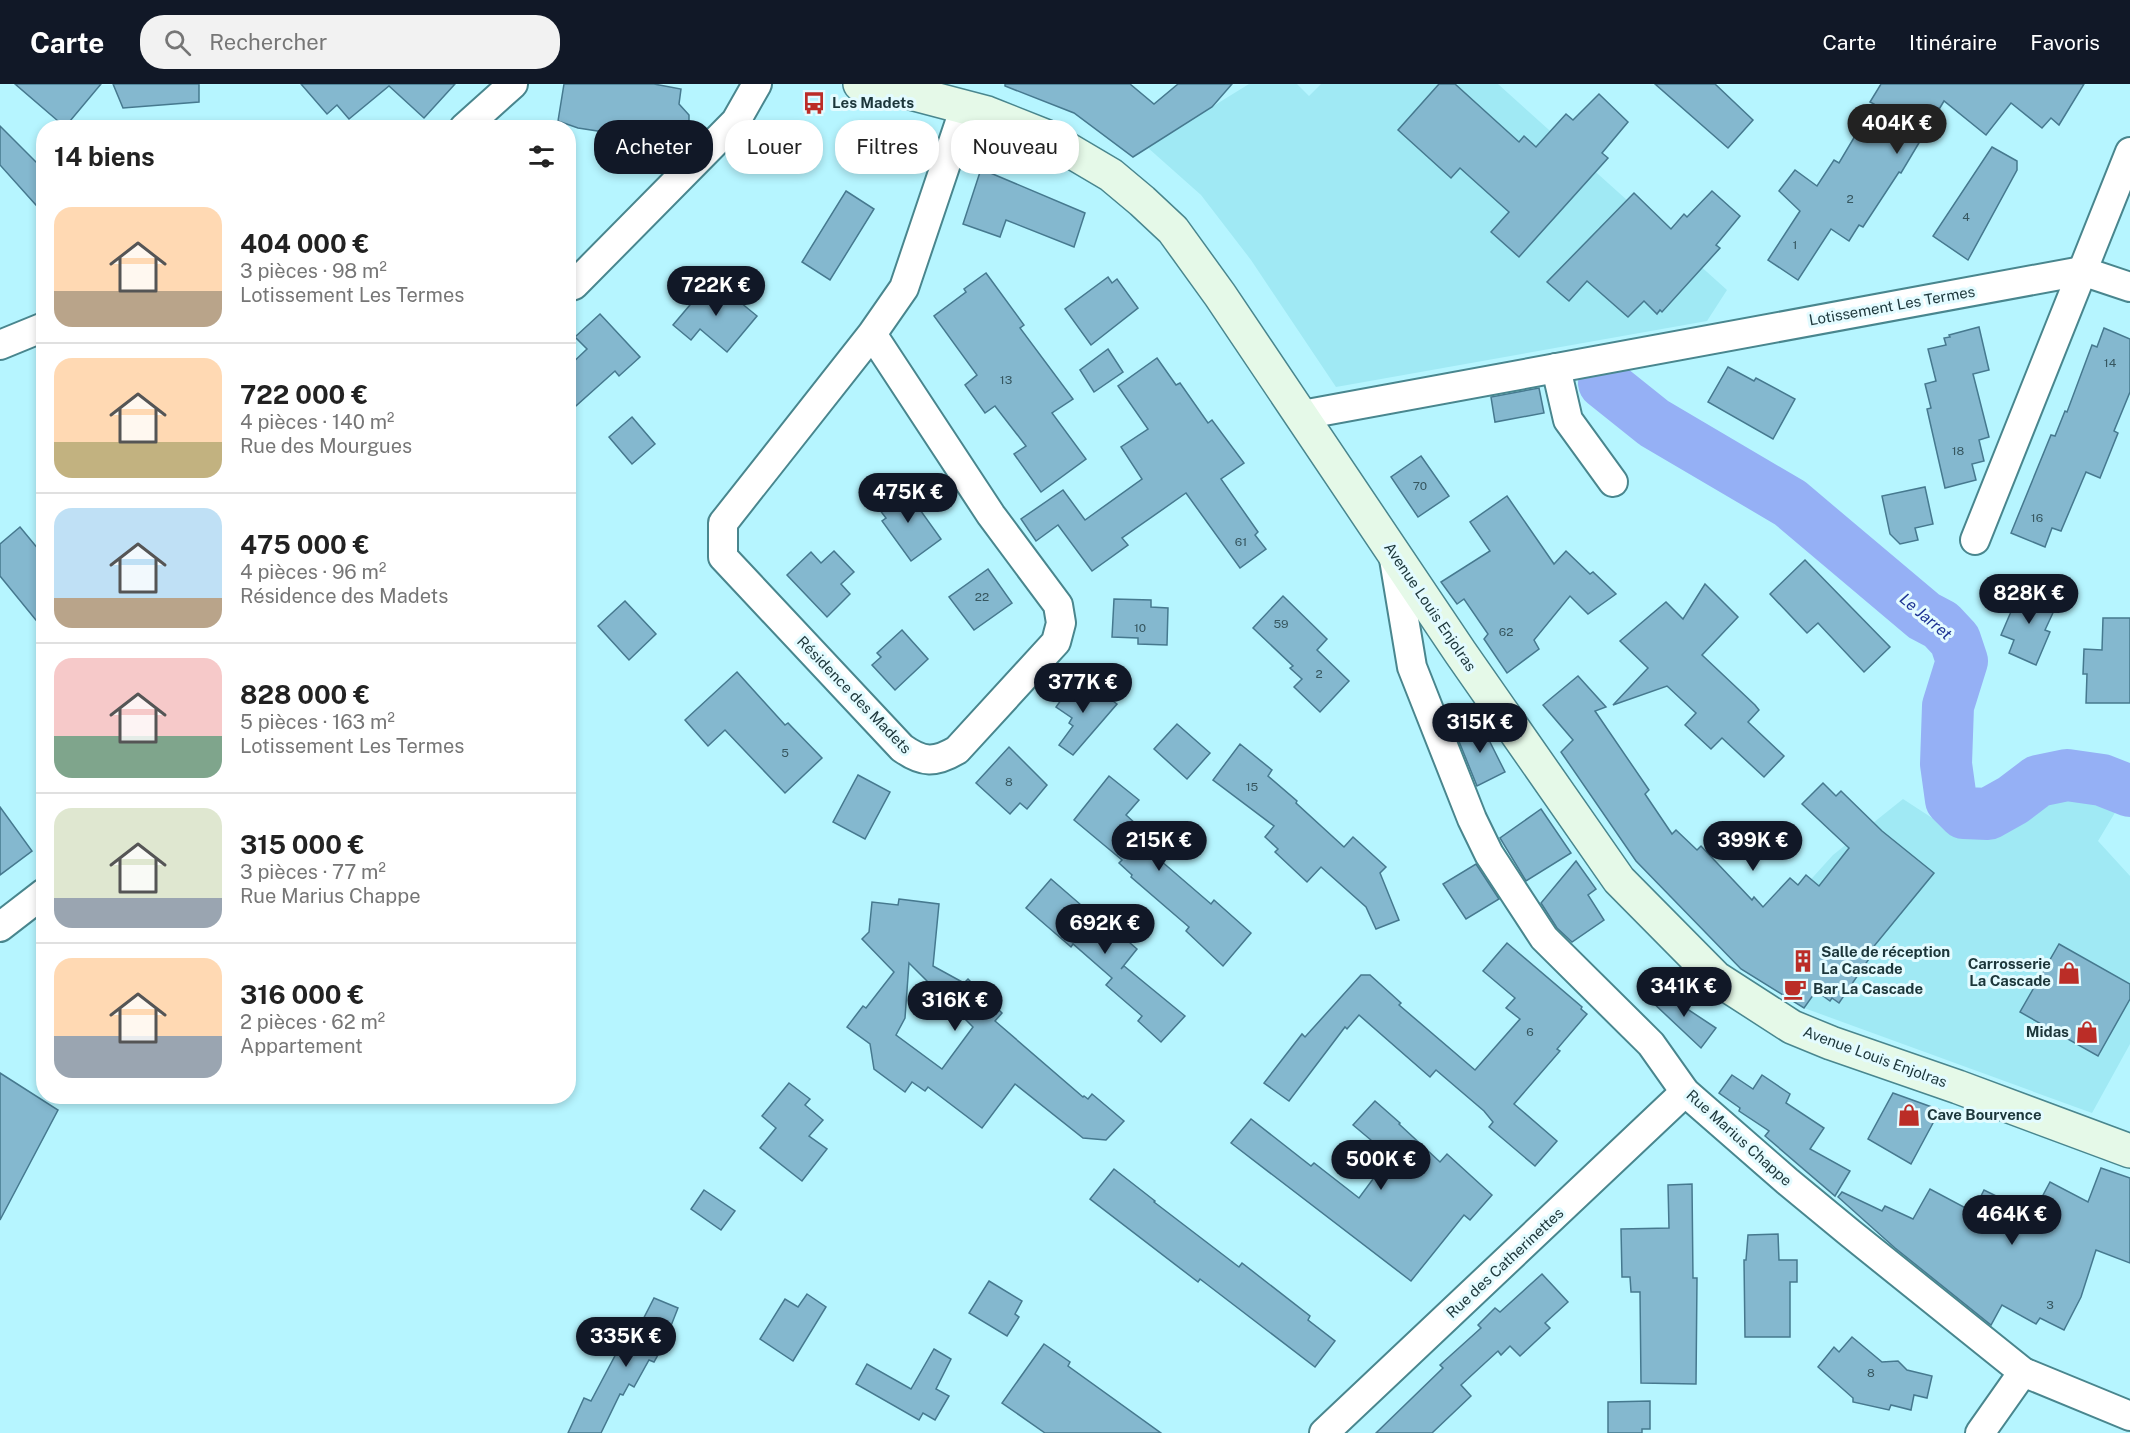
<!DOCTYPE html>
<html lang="fr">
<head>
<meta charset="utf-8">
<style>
  :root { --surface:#fff; --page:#f2f2f2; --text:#222; --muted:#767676; --line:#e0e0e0; --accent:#111827 }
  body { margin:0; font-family:"Public Sans",sans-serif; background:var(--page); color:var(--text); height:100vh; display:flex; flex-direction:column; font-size:22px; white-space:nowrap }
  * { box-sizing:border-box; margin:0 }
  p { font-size:20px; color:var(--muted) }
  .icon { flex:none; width:33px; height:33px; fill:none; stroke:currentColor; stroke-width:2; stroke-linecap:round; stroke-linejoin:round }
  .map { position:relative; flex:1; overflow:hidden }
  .details { position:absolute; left:36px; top:36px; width:540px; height:984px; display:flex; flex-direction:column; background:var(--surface); border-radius:24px; box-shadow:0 3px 9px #0003 }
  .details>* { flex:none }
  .guide { position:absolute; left:594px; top:36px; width:570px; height:54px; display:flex; gap:12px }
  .price { position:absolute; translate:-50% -51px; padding:0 14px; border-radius:21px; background:var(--accent); color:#fff; font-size:20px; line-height:39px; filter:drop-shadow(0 2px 3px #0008) }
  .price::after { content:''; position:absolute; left:50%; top:36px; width:18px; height:14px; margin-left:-9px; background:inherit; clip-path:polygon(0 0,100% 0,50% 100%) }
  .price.on { background:#222; color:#fff }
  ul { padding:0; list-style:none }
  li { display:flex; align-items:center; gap:18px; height:150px; padding:0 18px }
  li+li { border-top:2px solid var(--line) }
  li span { display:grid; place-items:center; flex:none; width:168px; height:120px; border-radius:18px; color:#555 }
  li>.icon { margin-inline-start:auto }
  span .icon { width:72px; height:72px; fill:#fffc; stroke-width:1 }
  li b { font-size:26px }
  h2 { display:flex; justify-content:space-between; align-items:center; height:72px; padding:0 18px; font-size:26px }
  .tag { padding:0 21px; border-radius:24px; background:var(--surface); box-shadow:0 3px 9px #0003; font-size:21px; line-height:54px }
  .tag.on { background:var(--accent); color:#fff }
  header { display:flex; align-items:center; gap:36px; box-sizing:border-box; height:84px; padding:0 30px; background:var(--accent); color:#fff }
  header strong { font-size:28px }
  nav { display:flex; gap:33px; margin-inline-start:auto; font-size:21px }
  .search { width:420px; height:54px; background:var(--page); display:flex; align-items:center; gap:15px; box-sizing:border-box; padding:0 21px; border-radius:24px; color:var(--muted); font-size:22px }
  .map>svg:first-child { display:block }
</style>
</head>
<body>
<header>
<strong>Carte</strong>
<div class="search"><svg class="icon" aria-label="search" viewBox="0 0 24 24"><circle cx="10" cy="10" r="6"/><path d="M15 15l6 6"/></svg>Rechercher</div>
<nav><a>Carte</a><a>Itinéraire</a><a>Favoris</a></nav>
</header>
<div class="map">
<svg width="2130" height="1349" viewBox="0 0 2130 1349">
  <rect width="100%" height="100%" fill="#b6f5ff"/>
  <!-- built -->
  <g fill="#a0e9f4">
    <path d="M1249 0H1297L1309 12 1321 0H1498L1727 206 1707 237 1336 303 1251 176 1201 111 1147 63Z"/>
    <path d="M2073 706 2119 722 2098 757 2130 792V960L2092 1029 1804 924 1741 885 1776 834 1833 771 1903 715 1946 743 1993 750Z"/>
  </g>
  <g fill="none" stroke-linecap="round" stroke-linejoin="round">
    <!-- river -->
    <path stroke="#95b0f5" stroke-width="52" d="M1604 299 1654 339 1790 419 1924 532 1941 541 1955 556 1962 577 1948 622 1946 680 1951 716 1964 729 1988 730 2013 716 2038 697 2067 691 2102 696 2130 707"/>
  </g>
  <!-- building -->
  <g fill="#84b8cf" stroke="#46798f" stroke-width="1.5" fill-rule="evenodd">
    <path d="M15 0H101L65 43Z"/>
    <path d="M113 0H199V18L123 24Z"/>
    <path d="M301 0H455L424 34 389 2 349 35 337 21 327 30Z"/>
    <path d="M564 0H654L681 5 679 20 689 31V40L662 67 639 61 630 52 578 44 558 37Z"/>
    <path d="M1005 0H1130L1154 20 1178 0H1232L1212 23 1133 73 1074 29 1005 2Z"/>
    <path d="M1439 0H1455L1519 58 1524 52 1536 63 1566 30 1573 36 1599 10 1628 38 1602 69 1608 74 1519 173 1491 148 1509 128 1460 84 1451 94 1398 46Z"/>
    <path d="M1655 0H1715L1753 36 1728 64Z"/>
    <path d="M1881 0H2084L2059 41 2051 34 2042 44 2011 19 1986 51 1944 17 1901 89 1899 88 1863 143 1859 141 1849 157 1831 145 1798 196 1768 176 1800 127 1779 107 1795 86 1817 102 1834 76 1839 79 1874 20 1870 18Z"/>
    <path d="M0 42 44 86V130L0 81Z"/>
    <path d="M1992 63 2017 77V86L1968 176 1933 152Z"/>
    <path d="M981 85 1085 129 1074 163 1006 136 1000 153 963 140Z"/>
    <path d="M846 107 874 125 830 196 802 178Z"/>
    <path d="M1712 107 1740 132 1716 161 1720 164 1662 228 1660 226 1657 230 1644 217 1628 233 1587 197 1569 217 1547 198 1634 109 1671 145 1684 130 1687 133Z"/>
    <path d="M986 189 1024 241 1020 244 1073 315 1052 329 1086 375 1041 408 1014 370 1026 362 995 322 985 329 965 301 977 291 934 232 966 208 964 205Z"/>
    <path d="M1108 193 1112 199 1117 195 1138 224 1091 261 1065 225Z"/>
    <path d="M712 195 757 232 727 268 700 245 691 256 673 241Z"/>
    <path d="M600 230 640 273 619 292 615 287 568 329V283L587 265 575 253Z"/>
    <path d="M1979 243 1989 286 1973 290 1989 353 1979 356 1984 377 1972 380 1976 396 1945 404 1927 325 1931 324 1925 300 1936 297 1928 265 1946 261 1944 254 1950 253 1949 251Z"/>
    <path d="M2104 244 2130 255V308L2114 347 2118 349 2100 394 2086 388 2061 447 2052 444 2045 463 2011 449 2051 351 2055 352 2065 327 2067 328 2092 261 2097 263Z"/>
    <path d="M1108 265 1123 288 1094 308 1080 286Z"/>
    <path d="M1157 274 1176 301 1180 299 1208 339 1212 336 1244 379 1221 395 1258 448 1255 451 1266 465 1240 484 1186 409 1122 454 1128 461 1092 487 1058 441 1036 457 1021 435 1063 406 1085 436 1142 395 1121 363 1148 345 1118 302Z"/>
    <path d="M1728 283 1754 297 1756 294 1795 315 1773 355 1708 318Z"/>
    <path d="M1539 304 1544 329 1495 338 1491 313Z"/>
    <path d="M632 333 655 360 632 380 609 353Z"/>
    <path d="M1421 372 1449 412 1418 433 1391 393Z"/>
    <path d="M1925 403 1933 440 1915 444 1918 456 1900 460 1890 450 1882 412Z"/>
    <path d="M899 404 910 418 913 416 941 455 911 477 882 437 886 434 876 421Z"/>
    <path d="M1507 412 1554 480 1566 467 1590 490 1593 488 1616 510 1588 530 1570 512 1534 556 1539 565 1507 589 1484 555 1488 550 1464 515 1457 520 1441 498 1490 467 1470 438Z"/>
    <path d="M20 443 44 472V546L0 492V460Z"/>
    <path d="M834 467 854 488 841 500 850 510 827 533 787 491 811 468 821 479Z"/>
    <path d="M1805 476 1890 563 1864 588 1818 539 1807 549 1770 510Z"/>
    <path d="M988 485 1012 519 974 546 949 513Z"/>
    <path d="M1705 500 1738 533 1702 571 1755 621 1759 626 1748 638 1784 672 1764 693 1722 654 1711 665 1685 641 1696 629 1667 602 1613 621 1648 584 1620 557 1666 518 1683 535Z"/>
    <path d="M2022 502 2058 518 2045 546 2050 548 2036 581 2009 569 2014 556 2001 551Z"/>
    <path d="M1283 512 1327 555 1317 566 1349 597 1320 628 1294 603 1302 595 1290 584 1293 582 1253 544Z"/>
    <path d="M1114 515 1151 516V523L1168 524 1167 561 1138 560V554L1112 553Z"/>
    <path d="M625 517 656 550 629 576 598 542Z"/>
    <path d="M2103 534H2130V619H2086L2087 590H2083L2084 565 2102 566Z"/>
    <path d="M902 546 928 575 895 606 872 581 881 573 877 569Z"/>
    <path d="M737 588 785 641 788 639 822 674 785 709 725 646 708 662 685 636Z"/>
    <path d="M1578 592 1606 623 1595 627 1649 706 1645 710 1672 750 1676 746 1697 766 1701 762 1752 816 1754 813 1763 823 1790 794 1798 801 1806 791 1819 802 1849 764 1802 720 1823 699 1836 712 1841 707 1882 747 1934 789 1870 867 1873 869 1839 919 1832 914 1830 917 1816 907 1804 924 1741 885 1636 777 1561 668 1573 656 1543 621Z"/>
    <path d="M1076 595 1095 610 1098 606 1117 620 1073 671 1059 661 1073 642 1069 639 1072 634 1056 623Z"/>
    <path d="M1480 638 1505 688 1477 702 1456 650Z"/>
    <path d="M1177 640 1210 669 1187 695 1154 665Z"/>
    <path d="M1240 660 1272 686 1268 692 1297 717 1296 719 1344 763 1353 753 1386 783 1380 789 1399 836 1376 845 1366 823 1321 783 1307 798 1275 768 1278 765 1265 753 1274 742 1213 696Z"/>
    <path d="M1009 663 1047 701 1027 725 1020 719 1010 730 976 699Z"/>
    <path d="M858 691 890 708 865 755 833 738Z"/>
    <path d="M1109 692 1139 716 1126 731 1146 749 1139 758 1211 820 1214 816 1251 849 1223 882 1186 847 1189 843 1131 793 1132 791 1119 779 1122 776 1074 736Z"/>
    <path d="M0 723 32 767 0 791Z"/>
    <path d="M1541 725 1571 769 1526 797 1500 754Z"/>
    <path d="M1576 777 1596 805 1588 811 1604 836 1572 858 1557 844 1541 819Z"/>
    <path d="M1476 780 1499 815 1466 835 1443 800Z"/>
    <path d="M1051 795 1096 834 1098 831 1137 865 1121 885 1124 882 1185 932 1161 958 1138 937 1142 932 1106 901 1112 894 1073 860 1071 863 1026 824Z"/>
    <path d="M899 815 939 820 933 882 964 899 968 895 1002 929 995 937 1083 1013 1084 1012 1088 1015 1092 1010 1124 1037 1106 1056 1083 1054 1015 1000 982 1044 928 1003 925 1007 912 998 905 1008 874 985 870 960 847 943 863 922 866 924 894 888 862 855 869 848 872 818 898 821ZM909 879 973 943 942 985 896 951 905 934Z"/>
    <path d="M1507 859 1582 923 1581 925 1587 930 1557 965 1560 967 1514 1020 1557 1057 1535 1082 1489 1043 1493 1038 1484 1027 1436 986 1430 993 1359 931 1347 945 1345 943 1289 1017 1264 999 1302 950 1305 953 1361 891H1370L1401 919 1399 921 1475 986 1520 935 1506 924 1515 914 1483 887Z"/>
    <path d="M2059 860 2130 900V915L2098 972 2020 928Z"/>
    <path d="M1657 905 1716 944 1701 964 1649 915Z"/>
    <path d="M0 989 58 1026 0 1136Z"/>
    <path d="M1732 991 1753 1005 1762 991 1790 1010 1786 1019 1824 1044 1810 1065 1850 1087 1835 1112 1765 1052 1769 1047 1739 1027 1740 1024 1719 1009Z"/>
    <path d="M789 999 810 1015 805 1021 823 1036 809 1052 827 1065 802 1097 760 1064 776 1044 762 1032Z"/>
    <path d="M1893 1009 1940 1026 1911 1080 1868 1055Z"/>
    <path d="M1375 1017 1400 1039 1399 1040 1440 1078 1447 1070 1492 1111 1470 1136 1464 1131 1411 1197 1231 1059 1251 1035 1311 1082 1314 1079 1359 1114 1390 1072 1353 1041Z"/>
    <path d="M2101 1084 2130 1094V1179L2096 1166 2081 1213 2064 1246 2040 1234 2036 1240 2002 1221 1991 1241 1895 1164 1838 1113 1842 1108 1882 1127 1885 1122 1913 1135 1930 1105 1973 1128 1984 1106 2033 1130 2050 1098 2088 1118Z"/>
    <path d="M1114 1085 1155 1117 1154 1118 1239 1183 1242 1179 1310 1232 1308 1236 1335 1257 1315 1283 1200 1195 1198 1198 1090 1115Z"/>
    <path d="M1692 1100 1693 1194H1697L1696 1300 1641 1299 1640 1208H1631L1630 1193H1622L1621 1145 1669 1144 1668 1101Z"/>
    <path d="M704 1106 735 1127 721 1146 691 1125Z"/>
    <path d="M1778 1150 1779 1176H1797V1198H1790V1253H1745L1744 1176H1746L1748 1151Z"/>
    <path d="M1542 1190 1568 1218 1545 1239 1550 1244 1520 1272 1510 1262 1501 1271 1498 1267 1461 1301 1471 1312 1432 1349H1376L1443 1284 1440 1281 1481 1244 1478 1241 1495 1224 1500 1228Z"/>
    <path d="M989 1197 1022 1217 1015 1230 1019 1233 1007 1252 969 1229Z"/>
    <path d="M807 1210 826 1223 793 1277 760 1255 785 1215 798 1223Z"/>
    <path d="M654 1214 678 1224 663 1262 654 1278 649 1276 634 1303 629 1300 623 1311 620 1310 601 1349H568L584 1314 591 1317 626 1251 633 1255Z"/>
    <path d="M1852 1253 1882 1278 1898 1277 1907 1286 1932 1292 1927 1314 1914 1311 1911 1326 1891 1321 1889 1326 1853 1318V1314L1818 1283 1834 1263 1839 1268Z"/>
    <path d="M1044 1260 1070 1278 1068 1282 1161 1349H1045L1002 1319Z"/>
    <path d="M934 1265 951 1275 936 1305 949 1312 935 1336 923 1329 919 1336 856 1300 867 1280 911 1305Z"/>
    <path d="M1650 1317V1345H1642V1349H1608V1318Z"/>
  </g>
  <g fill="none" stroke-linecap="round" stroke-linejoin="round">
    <!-- minor casing -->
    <g stroke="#49868e" stroke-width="32">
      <g id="minor">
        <path d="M464 44 513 0"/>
        <path d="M568 203 574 201 736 37 757 0"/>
        <path d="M872 250 991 431 1058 521 1061 539 1056 558 957 666C935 679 923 679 902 664L723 473V439L872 250 904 204 965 23"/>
        <path d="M0 261 44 243"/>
        <path d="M1556 284 1568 336 1613 398"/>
        <path d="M1302 331 2082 187 2130 203"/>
        <path d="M1975 456 2130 68"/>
        <path d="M1393 469 1412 583 1472 735 1489 770 1544 854 1651 960 1685 1008 1787 1097 1850 1149 2023 1288 2130 1332"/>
        <path d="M0 843 44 809"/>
        <path d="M1324 1349 1685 1008"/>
        <path d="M1980 1349 2023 1288"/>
      </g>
    </g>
    <!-- secondary casing -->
    <g stroke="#49868e" stroke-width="36">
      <path id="secondary" d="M860 0 892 4 987 29 1045 52 1111 91 1142 117 1173 146 1220 211 1460 568 1619 796 1716 894 1792 943 1831 959 1958 1003 2130 1067"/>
    </g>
    <!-- minor -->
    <use href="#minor" stroke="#fff" stroke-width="28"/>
    <!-- secondary -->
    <use href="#secondary" stroke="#e5f9e8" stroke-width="33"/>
  </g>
  <!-- icons -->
  <defs>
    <g id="bus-bare" transform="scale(1.8)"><path d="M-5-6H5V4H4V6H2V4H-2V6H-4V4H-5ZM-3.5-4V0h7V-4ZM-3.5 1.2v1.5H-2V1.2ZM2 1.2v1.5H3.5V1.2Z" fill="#bb2d27" stroke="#e3fbff" stroke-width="2.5" paint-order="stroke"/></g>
    <g id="building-bare" transform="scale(1.8)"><path d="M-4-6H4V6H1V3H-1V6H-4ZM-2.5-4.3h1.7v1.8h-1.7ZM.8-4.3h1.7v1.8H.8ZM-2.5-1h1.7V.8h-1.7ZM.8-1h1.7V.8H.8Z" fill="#bb2d27" stroke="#e3fbff" stroke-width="2.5" paint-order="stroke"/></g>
    <g id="shop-bare" transform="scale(1.8)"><path d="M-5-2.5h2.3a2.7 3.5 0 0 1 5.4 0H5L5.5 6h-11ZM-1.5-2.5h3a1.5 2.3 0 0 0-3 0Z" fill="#bb2d27" stroke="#e3fbff" stroke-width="2.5" paint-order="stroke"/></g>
    <g id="cafe-bare" transform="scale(1.8)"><path d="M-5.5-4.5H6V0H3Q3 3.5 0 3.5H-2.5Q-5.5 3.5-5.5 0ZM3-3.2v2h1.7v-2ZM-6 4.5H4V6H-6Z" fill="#bb2d27" stroke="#e3fbff" stroke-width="2.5" paint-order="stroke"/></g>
  </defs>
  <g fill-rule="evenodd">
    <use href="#bus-bare" x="814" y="19"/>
    <use href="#building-bare" x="1803" y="877"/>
    <use href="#shop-bare" x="2069" y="889"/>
    <use href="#cafe-bare" x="1795" y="905"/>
    <use href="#shop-bare" x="2087" y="948"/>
    <use href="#shop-bare" x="1909" y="1031"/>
  </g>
  <g text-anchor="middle" stroke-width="6" stroke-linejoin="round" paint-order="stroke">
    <!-- number labels -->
    <g font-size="12" fill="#36565f">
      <text x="1850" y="119">2</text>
      <text x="1966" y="137">4</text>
      <text x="1795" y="165">1</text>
      <text x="2110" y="283">14</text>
      <text x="1006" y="300">13</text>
      <text x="1958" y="371">18</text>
      <text x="1420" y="406">70</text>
      <text x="2037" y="438">16</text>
      <text x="1241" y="462">61</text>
      <text x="982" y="517">22</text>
      <text x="1281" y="544">59</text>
      <text x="1140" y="548">10</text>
      <text x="1506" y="552">62</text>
      <text x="1319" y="594">2</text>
      <text x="785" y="673">5</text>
      <text x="1009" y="702">8</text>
      <text x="1252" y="707">15</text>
      <text x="1530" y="952">6</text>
      <text x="2050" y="1225">3</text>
      <text x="1871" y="1293">8</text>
    </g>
    <!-- poi labels -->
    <g font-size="15" font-weight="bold" fill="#1c363a" stroke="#e3fbff" text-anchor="start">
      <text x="832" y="24">Les Madets</text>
      <text x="1821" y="873">Salle de réception<tspan x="1821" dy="17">La Cascade</tspan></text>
      <text x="2051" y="885" text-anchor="end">Carrosserie<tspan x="2051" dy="17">La Cascade</tspan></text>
      <text x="1813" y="910">Bar La Cascade</text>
      <text x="2069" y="953" text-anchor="end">Midas</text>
      <text x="1927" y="1036">Cave Bourvence</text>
    </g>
    <!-- street labels -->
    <g font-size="15" fill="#1c363a" stroke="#e3fbff">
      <text transform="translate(1892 222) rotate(-10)" y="5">Lotissement Les Termes</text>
      <text transform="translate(1430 523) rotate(56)" y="5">Avenue Louis Enjolras</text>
      <text transform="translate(854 611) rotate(46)" y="5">Résidence des Madets</text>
      <text transform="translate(1875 973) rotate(20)" y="5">Avenue Louis Enjolras</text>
      <text transform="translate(1739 1054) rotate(42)" y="5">Rue Marius Chappe</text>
      <text transform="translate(1505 1179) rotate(-43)" y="5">Rue des Catherinettes</text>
    </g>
    <!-- water labels -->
    <g font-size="16" font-style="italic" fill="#1d3394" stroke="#e3fbff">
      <text transform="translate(1926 532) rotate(40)" y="6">Le Jarret</text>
    </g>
  </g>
</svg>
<b class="price on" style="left:1897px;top:71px">404K €</b>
<b class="price" style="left:716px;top:233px">722K €</b>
<b class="price" style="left:908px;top:440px">475K €</b>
<b class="price" style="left:2029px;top:541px">828K €</b>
<b class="price" style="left:1083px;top:630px">377K €</b>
<b class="price" style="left:1480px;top:670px">315K €</b>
<b class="price" style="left:1159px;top:788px">215K €</b>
<b class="price" style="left:1753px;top:788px">399K €</b>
<b class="price" style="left:1105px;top:871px">692K €</b>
<b class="price" style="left:1684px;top:934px">341K €</b>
<b class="price" style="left:955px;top:948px">316K €</b>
<b class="price" style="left:1381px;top:1107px">500K €</b>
<b class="price" style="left:2012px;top:1162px">464K €</b>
<b class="price" style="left:626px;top:1284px">335K €</b>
<div class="guide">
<a class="tag on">Acheter</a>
<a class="tag">Louer</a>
<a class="tag">Filtres</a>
<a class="tag">Nouveau</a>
</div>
<section class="details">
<h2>14 biens<svg class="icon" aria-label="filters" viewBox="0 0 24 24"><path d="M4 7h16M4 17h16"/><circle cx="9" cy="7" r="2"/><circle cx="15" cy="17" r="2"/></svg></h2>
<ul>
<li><span style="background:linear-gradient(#ffd9b3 70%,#b9a48a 0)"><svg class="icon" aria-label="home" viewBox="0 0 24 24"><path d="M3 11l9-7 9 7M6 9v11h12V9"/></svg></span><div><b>404 000 €</b><p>3 pièces · 98 m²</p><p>Lotissement Les Termes</p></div></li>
<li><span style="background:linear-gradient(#ffd9b3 70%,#c2b280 0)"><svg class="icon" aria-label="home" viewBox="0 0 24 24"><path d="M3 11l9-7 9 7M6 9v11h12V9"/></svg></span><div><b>722 000 €</b><p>4 pièces · 140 m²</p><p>Rue des Mourgues</p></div></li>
<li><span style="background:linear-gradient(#bfe0f5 75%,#b9a48a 0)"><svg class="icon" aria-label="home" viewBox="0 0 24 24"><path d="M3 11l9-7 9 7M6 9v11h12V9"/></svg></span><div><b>475 000 €</b><p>4 pièces · 96 m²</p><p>Résidence des Madets</p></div></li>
<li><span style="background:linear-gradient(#f6c9c9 65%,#7fa58c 0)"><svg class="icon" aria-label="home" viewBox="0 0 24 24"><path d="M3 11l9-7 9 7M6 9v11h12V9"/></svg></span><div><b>828 000 €</b><p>5 pièces · 163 m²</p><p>Lotissement Les Termes</p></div></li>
<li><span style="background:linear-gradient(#dfe7d0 75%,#9aa5b1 0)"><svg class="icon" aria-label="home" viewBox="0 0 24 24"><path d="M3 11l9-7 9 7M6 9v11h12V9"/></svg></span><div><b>315 000 €</b><p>3 pièces · 77 m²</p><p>Rue Marius Chappe</p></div></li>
<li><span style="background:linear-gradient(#ffd9b3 65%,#9aa5b1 0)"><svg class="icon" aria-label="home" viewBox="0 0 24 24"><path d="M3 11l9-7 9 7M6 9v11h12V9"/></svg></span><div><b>316 000 €</b><p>2 pièces · 62 m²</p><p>Appartement</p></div></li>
</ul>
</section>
</div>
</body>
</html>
